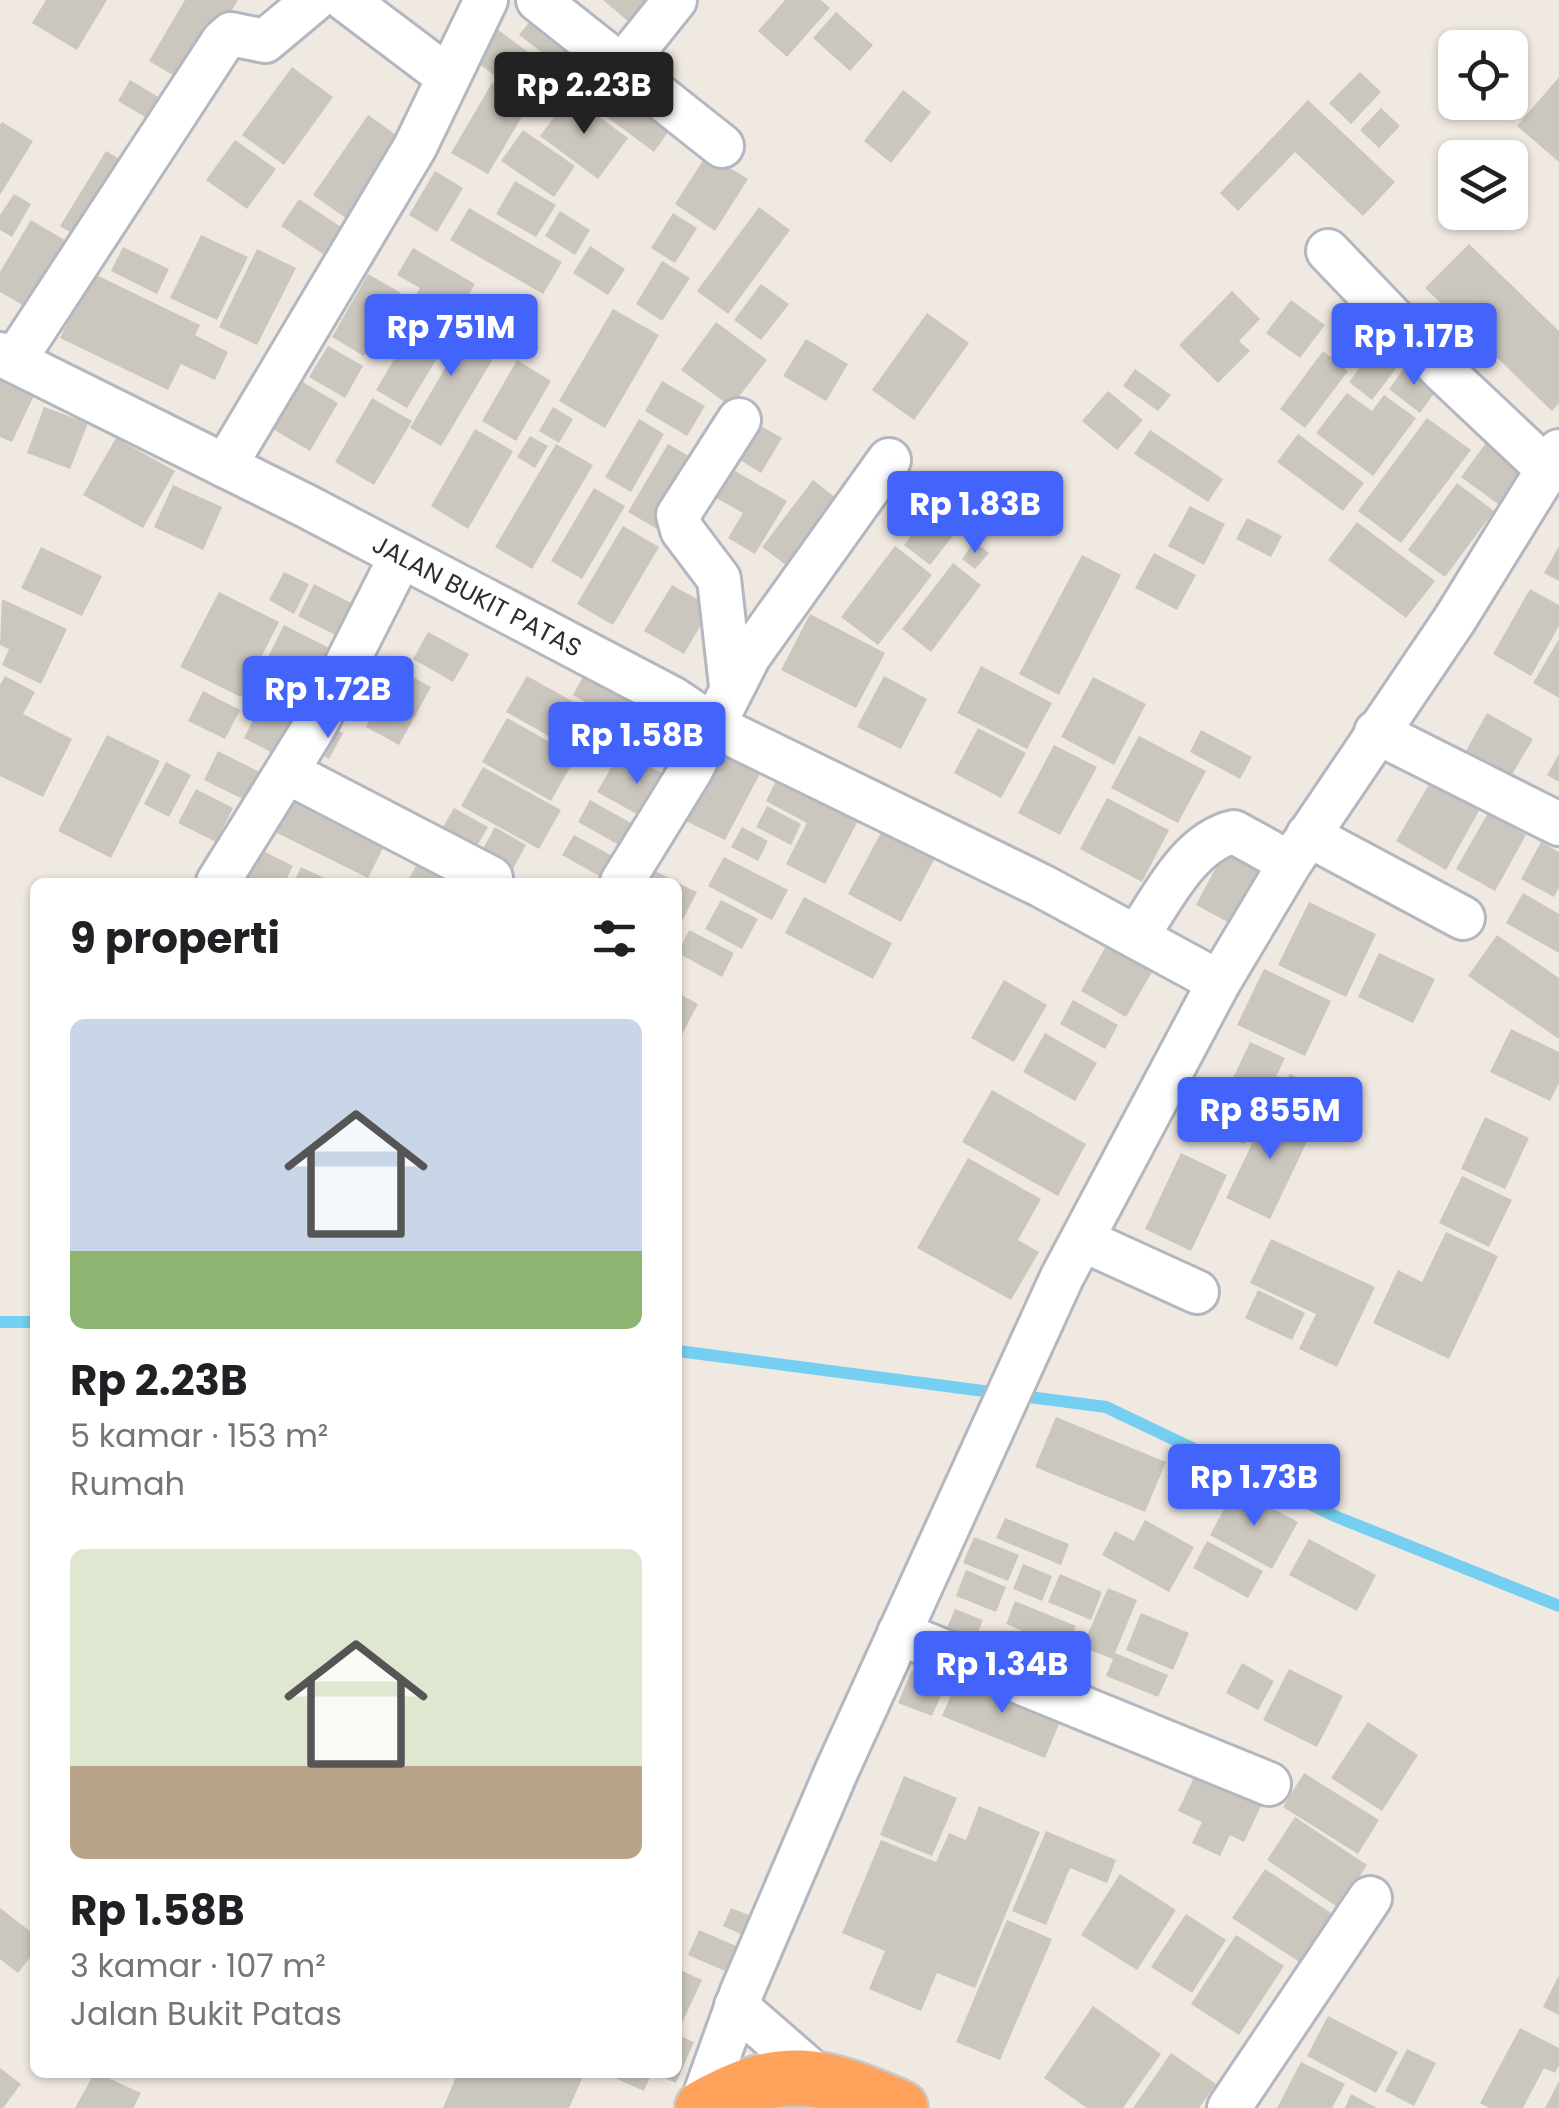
<!DOCTYPE html>
<html lang="id">
<head>
<meta charset="utf-8">
<style>
  :root { --surface:#fff; --page:#f2f2f2; --text:#202124; --muted:#757577; --accent:#4264fb }
  body { margin:0; font-family:Poppins,sans-serif; background:var(--page); color:var(--text); height:100vh; display:flex; flex-direction:column; font-size:38px; white-space:nowrap }
  * { box-sizing:border-box; margin:0 }
  p { font-size:32px; color:var(--muted) }
  .icon { flex:none; width:55px; height:55px; fill:none; stroke:currentColor; stroke-width:2; stroke-linecap:round; stroke-linejoin:round }
  .map { position:relative; flex:1; overflow:hidden }
  .side { position:absolute; left:30px; top:878px; width:652px; height:1200px; display:flex; flex-direction:column; background:var(--surface); border-radius:15px; box-shadow:0 2px 8px #0004 }
  .side>* { flex:none }
  .buttons { position:absolute; left:1438px; top:30px; display:grid; gap:20px }
  .buttons a { display:grid; place-items:center; width:90px; height:90px; border-radius:15px; background:var(--surface); box-shadow:0 2px 8px #0004; font-size:50px }
  .price { position:absolute; translate:-50% -85px; padding:0 22px; border-radius:10px; background:var(--accent); color:#fff; font-size:32px; line-height:65px; filter:drop-shadow(0 2px 5px #0008) }
  .price::after { content:''; position:absolute; left:50%; top:60px; width:30px; height:22px; margin-left:-15px; background:inherit; clip-path:polygon(0 0,100% 0,50% 100%) }
  .price.active { background:#222; color:#fff }
  ul { padding:0; list-style:none }
  li { display:grid; align-content:center; gap:20px; height:530px; padding:0 40px }
  li span { display:grid; place-items:center; height:310px; border-radius:15px; color:#555 }
  li>.icon { margin-inline-start:auto }
  span .icon { width:180px; height:180px; fill:#fffc; stroke-width:1 }
  li b { font-size:42px }
  h2 { display:flex; justify-content:space-between; align-items:center; height:120px; padding:0 40px; font-size:42px }
  .map>svg:first-child { display:block }
</style>
</head>
<body>
<div class="map">
<svg width="1559" height="2108" viewBox="0 0 1559 2108">
  <rect width="100%" height="100%" fill="#efe9e1"/>
  <g fill="none" stroke-linecap="round" stroke-linejoin="round">
    <!-- stream -->
    <g stroke="#75cff0" stroke-width="12">
      <path d="M0 1322H35"/>
      <path d="M678 1351 1106 1407 1337 1517 1559 1606"/>
    </g>
  </g>
  <!-- building -->
  <g fill="#cbc7bf">
    <path d="M46 0H107L77 50 32 23Z"/>
    <path d="M185 0H238L188 84 149 61Z"/>
    <path d="M603 0H669L642 33Z"/>
    <path d="M785 0H821L830 8 787 57 758 31Z"/>
    <path d="M836 12 873 45 850 71 813 38Z"/>
    <path d="M531 20 580 56 568 72 519 35Z"/>
    <path d="M497 29 570 83 547 115 474 60Z"/>
    <path d="M597 58 679 117 654 152 572 91Z"/>
    <path d="M292 67 333 97 284 165 242 135Z"/>
    <path d="M1360 72 1381 92 1351 124 1329 103Z"/>
    <path d="M1559 77V162L1517 126Z"/>
    <path d="M130 80 160 98 147 118 118 101Z"/>
    <path d="M492 83 529 105 488 174 451 153Z"/>
    <path d="M903 90 931 112 891 163 864 141Z"/>
    <path d="M570 96 628 138 598 179 540 136Z"/>
    <path d="M1308 100 1395 182 1363 216 1295 152 1238 211 1220 193Z"/>
    <path d="M1381 108 1400 126 1379 148 1360 130Z"/>
    <path d="M368 115 406 142 350 221 313 195Z"/>
    <path d="M2 122 33 141 0 195V125Z"/>
    <path d="M523 130 575 166 554 197 501 161Z"/>
    <path d="M235 140 276 169 247 209 206 180Z"/>
    <path d="M106 151 126 163 80 238 60 226Z"/>
    <path d="M707 154 748 179 715 231 675 204Z"/>
    <path d="M435 171 463 188 437 232 409 215Z"/>
    <path d="M515 181 556 205 536 237 496 214Z"/>
    <path d="M14 194 31 204 12 237 0 230V215Z"/>
    <path d="M299 199 341 227 323 254 281 226Z"/>
    <path d="M759 207 790 230 728 314 697 291Z"/>
    <path d="M469 208 562 262 543 294 450 240Z"/>
    <path d="M560 211 590 230 575 255 545 236Z"/>
    <path d="M673 213 697 228 675 263 651 248Z"/>
    <path d="M31 220 68 242 28 308 0 292V272Z"/>
    <path d="M201 235 248 257 217 320 170 298Z"/>
    <path d="M1469 244 1559 331V403L1552 411 1425 288Z"/>
    <path d="M590 246 625 269 608 295 573 273Z"/>
    <path d="M123 247 169 269 157 294 111 271Z"/>
    <path d="M413 248 475 284 451 323 413 300 420 288 397 275Z"/>
    <path d="M257 249 296 268 257 345 219 327Z"/>
    <path d="M662 261 690 278 662 321 636 304Z"/>
    <path d="M92 273 200 325 195 335 228 352 215 380 181 364 168 390 60 338Z"/>
    <path d="M368 274 401 293 364 356 332 337Z"/>
    <path d="M761 284 789 304 761 340 734 320Z"/>
    <path d="M1232 291 1260 319 1239 341 1250 351 1218 383 1179 345Z"/>
    <path d="M1291 300 1325 325 1300 358 1266 333Z"/>
    <path d="M613 309 659 335 605 428 559 401Z"/>
    <path d="M430 313 497 352 441 446 410 428 454 353 419 332Z"/>
    <path d="M927 313 969 343 914 420 872 390Z"/>
    <path d="M716 322 767 360 731 407 681 370Z"/>
    <path d="M410 332 442 350 407 408 376 390Z"/>
    <path d="M806 339 848 364 826 401 783 376Z"/>
    <path d="M1381 339 1405 357 1372 400 1349 382Z"/>
    <path d="M328 346 363 366 345 398 309 377Z"/>
    <path d="M1323 351 1348 371 1305 428 1280 409Z"/>
    <path d="M517 360 551 381 516 441 482 421Z"/>
    <path d="M1407 364 1438 388 1420 413 1389 389Z"/>
    <path d="M0 367 39 385 12 442 0 437Z"/>
    <path d="M1135 369 1171 395 1158 411 1123 386Z"/>
    <path d="M299 380 338 403 310 451 271 428Z"/>
    <path d="M662 381 705 406 687 436 645 411Z"/>
    <path d="M1108 391 1143 420 1117 450 1082 421Z"/>
    <path d="M1347 393 1372 411 1384 395 1416 418 1373 476 1316 433Z"/>
    <path d="M372 398 412 421 374 485 335 462Z"/>
    <path d="M44 407 88 423 70 469 27 453Z"/>
    <path d="M553 407 573 419 559 443 539 431Z"/>
    <path d="M1427 418 1471 450 1401 543 1358 511Z"/>
    <path d="M639 419 664 434 631 492 605 477Z"/>
    <path d="M752 421 782 438 761 473 732 455Z"/>
    <path d="M475 429 513 451 468 529 431 506Z"/>
    <path d="M1150 430 1223 479 1208 502 1134 454Z"/>
    <path d="M1298 434 1364 483 1343 511 1277 462Z"/>
    <path d="M530 436 548 446 535 468 517 457Z"/>
    <path d="M1491 436 1528 464 1498 504 1461 477Z"/>
    <path d="M116 438 175 471 143 528 83 495Z"/>
    <path d="M556 444 593 465 532 569 495 547Z"/>
    <path d="M668 444 699 462 659 530 628 512Z"/>
    <path d="M728 467 787 501 755 554 728 538 743 513 711 495Z"/>
    <path d="M813 480 850 509 799 575 762 547Z"/>
    <path d="M1457 483 1494 511 1445 577 1408 550Z"/>
    <path d="M173 485 222 507 203 550 154 527Z"/>
    <path d="M594 488 625 506 582 579 551 561Z"/>
    <path d="M1190 506 1225 524 1204 565 1168 546Z"/>
    <path d="M929 513 955 533 930 565 904 545Z"/>
    <path d="M1247 518 1282 536 1271 557 1236 539Z"/>
    <path d="M1357 522 1435 581 1406 618 1328 560Z"/>
    <path d="M623 526 659 547 613 625 577 604Z"/>
    <path d="M974 542 989 553 975 569 962 559Z"/>
    <path d="M895 546 932 575 878 645 841 617Z"/>
    <path d="M1559 546V581L1544 573Z"/>
    <path d="M41 547 102 576 82 616 21 588Z"/>
    <path d="M1154 553 1196 575 1177 610 1135 588Z"/>
    <path d="M1082 555 1121 575 1059 695 1019 674Z"/>
    <path d="M953 563 981 585 931 652 902 629Z"/>
    <path d="M284 572 309 584 294 614 269 600Z"/>
    <path d="M314 584 367 611 351 643 298 616Z"/>
    <path d="M672 585 711 607 684 654 644 631Z"/>
    <path d="M1530 589 1559 605V626L1531 676 1493 654Z"/>
    <path d="M219 592 279 622 241 697 180 667Z"/>
    <path d="M2 599 67 629 41 684 2 665 9 649 0 645Z"/>
    <path d="M810 614 885 653 856 708 781 670Z"/>
    <path d="M284 625 345 656 319 707 258 677Z"/>
    <path d="M428 632 469 654 453 682 413 659Z"/>
    <path d="M1559 639V698L1533 683Z"/>
    <path d="M378 658 431 687 399 745 366 727 381 699 361 687Z"/>
    <path d="M591 662 680 712 662 744 573 695Z"/>
    <path d="M981 666 1052 703 1027 749 957 713Z"/>
    <path d="M5 676 35 692 23 714 72 739 43 797 0 776V685Z"/>
    <path d="M527 676 608 721 588 758 506 712Z"/>
    <path d="M884 676 927 699 901 749 857 727Z"/>
    <path d="M1093 677 1146 704 1114 765 1061 737Z"/>
    <path d="M203 691 240 710 225 739 188 721Z"/>
    <path d="M267 692 299 708 275 754 244 738Z"/>
    <path d="M1487 713 1533 739 1507 783 1462 758Z"/>
    <path d="M507 718 576 757 551 801 482 762Z"/>
    <path d="M326 724 343 733 329 759 313 750Z"/>
    <path d="M978 728 1026 753 1001 798 954 773Z"/>
    <path d="M1201 730 1252 757 1240 779 1190 752Z"/>
    <path d="M107 735 160 761 111 858 58 831Z"/>
    <path d="M1139 736 1206 771 1178 823 1111 788Z"/>
    <path d="M1054 745 1097 767 1060 835 1018 813Z"/>
    <path d="M726 747 764 766 725 840 686 821Z"/>
    <path d="M621 750 676 781 653 823 597 792Z"/>
    <path d="M218 751 273 779 259 807 204 780Z"/>
    <path d="M1559 754V782L1547 775Z"/>
    <path d="M166 762 191 775 169 817 144 804Z"/>
    <path d="M483 767 561 810 539 849 461 806Z"/>
    <path d="M782 769 863 811 825 884 786 864 807 823 766 801Z"/>
    <path d="M1431 781 1480 809 1446 870 1396 841Z"/>
    <path d="M196 789 233 808 216 842 178 823Z"/>
    <path d="M299 790 389 836 368 878 277 833Z"/>
    <path d="M1107 798 1169 830 1142 882 1080 849Z"/>
    <path d="M590 800 640 828 628 850 578 822Z"/>
    <path d="M767 806 801 824 791 845 756 827Z"/>
    <path d="M454 808 488 827 471 856 437 837Z"/>
    <path d="M1488 813 1526 835 1495 891 1456 869Z"/>
    <path d="M495 827 526 845 509 876 478 858Z"/>
    <path d="M742 827 768 841 758 861 731 847Z"/>
    <path d="M882 831 935 858 901 922 848 894Z"/>
    <path d="M574 835 620 860 608 881 562 855Z"/>
    <path d="M1541 842 1559 852V888L1554 897 1521 879Z"/>
    <path d="M1229 843 1272 866 1239 928 1196 905Z"/>
    <path d="M251 845 293 866 285 882H253L236 874Z"/>
    <path d="M421 857 459 882H407Z"/>
    <path d="M724 857 788 890 772 920 708 886Z"/>
    <path d="M301 867 333 882H294Z"/>
    <path d="M655 871 677 882H649Z"/>
    <path d="M678 883 697 892 678 929Z"/>
    <path d="M1523 893 1559 914V953L1506 923Z"/>
    <path d="M804 897 892 943 873 979 785 933Z"/>
    <path d="M721 900 758 919 742 949 705 929Z"/>
    <path d="M1309 902 1376 934 1346 997 1278 965Z"/>
    <path d="M689 930 734 953 722 977 678 953Z"/>
    <path d="M1497 935 1559 978V1039L1468 976Z"/>
    <path d="M1106 946 1152 972 1126 1017 1081 991Z"/>
    <path d="M1379 953 1435 979 1413 1023 1358 997Z"/>
    <path d="M1264 969 1331 1001 1305 1056 1237 1025Z"/>
    <path d="M1004 980 1047 1005 1014 1062 971 1038Z"/>
    <path d="M678 993 698 1004 678 1042Z"/>
    <path d="M1073 1000 1118 1025 1105 1049 1060 1024Z"/>
    <path d="M1511 1029 1559 1052V1083L1550 1101 1490 1072Z"/>
    <path d="M1045 1033 1097 1063 1075 1101 1023 1072Z"/>
    <path d="M1250 1042 1285 1058 1244 1144 1210 1127Z"/>
    <path d="M1290 1074 1326 1091 1314 1117 1278 1099Z"/>
    <path d="M992 1090 1086 1144 1058 1196 962 1142Z"/>
    <path d="M1271 1104 1315 1125 1270 1219 1226 1198Z"/>
    <path d="M1485 1117 1529 1138 1505 1189 1461 1169Z"/>
    <path d="M1181 1153 1227 1175 1191 1251 1145 1229Z"/>
    <path d="M968 1158 1041 1199 1018 1240 1039 1252 1011 1300 917 1248Z"/>
    <path d="M1462 1176 1512 1200 1489 1247 1439 1223Z"/>
    <path d="M1446 1232 1498 1256 1449 1359 1373 1323 1398 1270 1422 1282Z"/>
    <path d="M1271 1239 1375 1287 1337 1367 1299 1349 1316 1314 1250 1283Z"/>
    <path d="M1258 1290 1305 1313 1292 1340 1245 1318Z"/>
    <path d="M1056 1417 1166 1462 1145 1512 1035 1467Z"/>
    <path d="M1235 1489 1298 1522 1272 1569 1210 1535Z"/>
    <path d="M1005 1518 1069 1544 1061 1565 996 1538Z"/>
    <path d="M1145 1520 1194 1547 1169 1592 1102 1555 1115 1531 1134 1541Z"/>
    <path d="M974 1537 1019 1555 1008 1581 963 1563Z"/>
    <path d="M1309 1539 1376 1575 1357 1611 1289 1575Z"/>
    <path d="M1207 1541 1263 1571 1248 1598 1193 1568Z"/>
    <path d="M1023 1564 1052 1576 1042 1601 1013 1589Z"/>
    <path d="M966 1570 1006 1587 996 1612 956 1596Z"/>
    <path d="M1060 1574 1102 1592 1091 1620 1048 1602Z"/>
    <path d="M1108 1588 1137 1600 1115 1653 1168 1675 1158 1697 1106 1676 1113 1659 1082 1647Z"/>
    <path d="M1015 1601 1076 1626 1066 1649 1006 1624Z"/>
    <path d="M955 1609 983 1620 968 1655 940 1644Z"/>
    <path d="M1141 1613 1189 1633 1173 1670 1126 1650Z"/>
    <path d="M1242 1663 1274 1681 1258 1710 1226 1693Z"/>
    <path d="M1289 1669 1343 1696 1317 1747 1263 1720Z"/>
    <path d="M912 1670 946 1684 932 1716 898 1703Z"/>
    <path d="M960 1674 1062 1717 1045 1758 942 1716Z"/>
    <path d="M1368 1722 1418 1755 1382 1811 1331 1778Z"/>
    <path d="M1196 1773 1262 1804 1244 1842 1230 1835 1220 1856 1192 1843 1202 1822 1178 1811Z"/>
    <path d="M1304 1773 1379 1820 1358 1854 1283 1807Z"/>
    <path d="M904 1776 957 1798 932 1856 880 1835Z"/>
    <path d="M979 1806 1040 1832 975 1988 937 1973 921 2011 869 1989 885 1951 842 1933 881 1840 936 1862 949 1833 966 1840Z"/>
    <path d="M1295 1817 1367 1865 1339 1908 1267 1860Z"/>
    <path d="M1046 1831 1116 1860 1107 1883 1070 1868 1046 1925 1012 1911Z"/>
    <path d="M1265 1869 1340 1919 1307 1967 1232 1918Z"/>
    <path d="M1120 1874 1176 1910 1137 1970 1081 1935Z"/>
    <path d="M0 1908 35 1935V1951L18 1973 0 1959Z"/>
    <path d="M731 1908 749 1915 741 1934 723 1926Z"/>
    <path d="M1186 1914 1226 1940 1192 1993 1151 1967Z"/>
    <path d="M1007 1920 1052 1939 1000 2060 956 2042Z"/>
    <path d="M699 1930 736 1946 725 1971 688 1955Z"/>
    <path d="M1236 1935 1284 1966 1239 2035 1191 2004Z"/>
    <path d="M678 1969 702 1980 682 2023 678 2021Z"/>
    <path d="M1559 1975V2015L1543 2007Z"/>
    <path d="M1093 2006 1161 2054 1123 2108H1087L1044 2078Z"/>
    <path d="M1328 2016 1398 2052 1376 2093 1307 2056Z"/>
    <path d="M1520 2028 1559 2048V2065L1555 2073 1544 2068 1523 2108H1489L1480 2103Z"/>
    <path d="M678 2035 694 2042 676 2083 652 2073 644 2091 601 2072H678Z"/>
    <path d="M1407 2049 1436 2063 1414 2106 1385 2091Z"/>
    <path d="M1171 2053 1216 2084 1199 2108H1133Z"/>
    <path d="M1301 2062 1345 2084 1332 2108H1277Z"/>
    <path d="M0 2068 21 2084 3 2108H0Z"/>
    <path d="M95 2072 141 2093 133 2108H75Z"/>
    <path d="M458 2072H585L569 2108H443Z"/>
    <path d="M1559 2081V2108H1545Z"/>
    <path d="M1351 2094 1377 2108H1345Z"/>
  </g>
  <g fill="none" stroke-linecap="round" stroke-linejoin="round">
    <!-- minor casing -->
    <g stroke="#b4b7c1" stroke-width="48">
      <g id="minor">
        <path d="M346 0 448 77"/>
        <path d="M538 0 722 146"/>
        <path d="M622 66 675 0"/>
        <path d="M1328 251 1442 370 1547 469"/>
        <path id="s1" d="M0 354 306 506 672 698 712 725 1042 886 1219 982"/>
        <path d="M14 361 223 41 231 34 265 41 314 0"/>
        <path d="M225 466 415 147 486 0"/>
        <path d="M731 686 719 579 682 530 678 515 739 420"/>
        <path d="M1376 732 1559 824"/>
        <path d="M289 773 491 878"/>
        <path d="M1308 835 1463 918"/>
        <path d="M218 882 316 724 401 556"/>
        <path d="M622 882 691 770 749 656 889 460"/>
        <path d="M1138 935C1162 899 1189 842 1234 832L1290 863"/>
        <path d="M1083 1240 1197 1292"/>
        <path d="M899 1633 1269 1784"/>
        <path d="M736 2006 821 2080"/>
        <path d="M700 2108 741 1994 837 1770 1062 1277 1219 982 1290 863 1455 619 1559 451"/>
        <path d="M1229 2108 1370 1898"/>
      </g>
    </g>
    <!-- highway casing -->
    <g stroke="#c9c9c9" stroke-width="60">
      <path id="highway" d="M703 2108C782 2063 819 2073 900 2108"/>
    </g>
    <!-- minor -->
    <use href="#minor" stroke="#fff" stroke-width="42"/>
    <!-- highway -->
    <use href="#highway" stroke="#ffa35c" stroke-width="55"/>
  </g>
  <g text-anchor="middle" stroke-width="8" stroke-linejoin="round" paint-order="stroke">
    <!-- street labels -->
    <g font-size="25" fill="#2e2e2e" stroke="#fff">
      <text dy="9" stroke="none"><textPath href="#s1" startOffset="535">JALAN BUKIT PATAS</textPath></text>
    </g>
  </g>
</svg>
<div class="buttons">
<a><svg class="icon" aria-label="locate" viewBox="0 0 24 24"><circle cx="12" cy="12" r="6"/><path d="M12 2v4M12 18v4M2 12h4M18 12h4"/></svg></a>
<a><svg class="icon" aria-label="layers" viewBox="0 0 24 24"><path d="M12 4l9 5-9 5-9-5zM3 14l9 5 9-5"/></svg></a>
</div>
<b class="price active" style="left:584px;top:137px">Rp 2.23B</b>
<b class="price" style="left:451px;top:379px">Rp 751M</b>
<b class="price" style="left:1414px;top:388px">Rp 1.17B</b>
<b class="price" style="left:975px;top:556px">Rp 1.83B</b>
<b class="price" style="left:328px;top:741px">Rp 1.72B</b>
<b class="price" style="left:637px;top:787px">Rp 1.58B</b>
<b class="price" style="left:1270px;top:1162px">Rp 855M</b>
<b class="price" style="left:1254px;top:1529px">Rp 1.73B</b>
<b class="price" style="left:1002px;top:1716px">Rp 1.34B</b>
<section class="side">
<h2>9 properti<svg class="icon" aria-label="filters" viewBox="0 0 24 24"><path d="M4 7h16M4 17h16"/><circle cx="9" cy="7" r="2"/><circle cx="15" cy="17" r="2"/></svg></h2>
<ul>
<li><span style="background:linear-gradient(#c9d6e8 75%,#8fb573 0)"><svg class="icon" aria-label="home" viewBox="0 0 24 24"><path d="M3 11l9-7 9 7M6 9v11h12V9"/></svg></span><div><b>Rp 2.23B</b><p>5 kamar · 153 m²</p><p>Rumah</p></div></li>
<li><span style="background:linear-gradient(#dfe7d0 70%,#b9a48a 0)"><svg class="icon" aria-label="home" viewBox="0 0 24 24"><path d="M3 11l9-7 9 7M6 9v11h12V9"/></svg></span><div><b>Rp 1.58B</b><p>3 kamar · 107 m²</p><p>Jalan Bukit Patas</p></div></li>
</ul>
</section>
</div>
</body>
</html>
